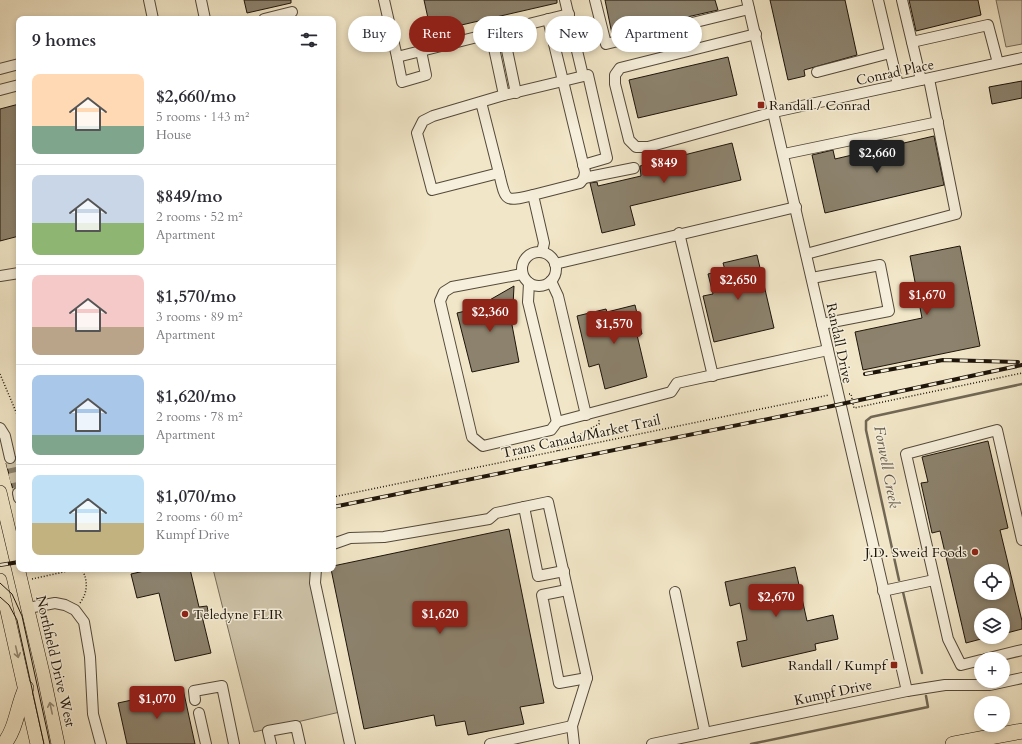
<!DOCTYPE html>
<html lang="en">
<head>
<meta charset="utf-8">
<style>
  :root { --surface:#fff; --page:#f2f2f3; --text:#2b2b33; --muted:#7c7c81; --line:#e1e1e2; --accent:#8f2418 }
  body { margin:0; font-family:Cardo,serif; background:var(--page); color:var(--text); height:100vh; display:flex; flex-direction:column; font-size:15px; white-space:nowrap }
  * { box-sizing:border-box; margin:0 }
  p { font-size:13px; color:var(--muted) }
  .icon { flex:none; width:22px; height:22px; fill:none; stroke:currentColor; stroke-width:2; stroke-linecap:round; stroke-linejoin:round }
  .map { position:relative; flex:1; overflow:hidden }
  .drawer { position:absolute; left:16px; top:16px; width:320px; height:556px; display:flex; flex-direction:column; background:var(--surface); border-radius:8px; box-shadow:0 2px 6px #0003 }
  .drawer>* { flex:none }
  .hud { position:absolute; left:348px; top:16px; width:380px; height:36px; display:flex; gap:8px }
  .fabs { position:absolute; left:974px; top:564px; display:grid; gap:8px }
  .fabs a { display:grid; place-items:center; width:36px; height:36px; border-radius:50%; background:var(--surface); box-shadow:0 2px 6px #0003; font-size:20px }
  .price { position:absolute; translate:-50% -34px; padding:0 9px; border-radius:4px; background:var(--accent); color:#fff; font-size:13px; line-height:26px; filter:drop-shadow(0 1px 2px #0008) }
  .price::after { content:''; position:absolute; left:50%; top:24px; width:12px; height:9px; margin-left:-6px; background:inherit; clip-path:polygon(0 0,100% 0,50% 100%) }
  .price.active { background:#222; color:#fff }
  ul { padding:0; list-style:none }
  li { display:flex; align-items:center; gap:12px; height:100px; padding:0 16px }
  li+li { border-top:1px solid var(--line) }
  li span { display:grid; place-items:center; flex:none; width:112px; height:80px; border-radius:8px; color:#555 }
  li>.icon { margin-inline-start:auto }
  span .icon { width:48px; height:48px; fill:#fffc; stroke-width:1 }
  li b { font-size:17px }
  h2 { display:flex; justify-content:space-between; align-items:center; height:48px; padding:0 16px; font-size:17px }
  .chip { padding:0 14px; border-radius:18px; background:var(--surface); box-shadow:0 2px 6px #0003; font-size:14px; line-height:36px }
  .chip.active { background:var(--accent); color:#fff }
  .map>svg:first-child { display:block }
</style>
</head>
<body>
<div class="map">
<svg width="1022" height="744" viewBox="0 0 1022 744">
  <rect width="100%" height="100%" fill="#f1e6c7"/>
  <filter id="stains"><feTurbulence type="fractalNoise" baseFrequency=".005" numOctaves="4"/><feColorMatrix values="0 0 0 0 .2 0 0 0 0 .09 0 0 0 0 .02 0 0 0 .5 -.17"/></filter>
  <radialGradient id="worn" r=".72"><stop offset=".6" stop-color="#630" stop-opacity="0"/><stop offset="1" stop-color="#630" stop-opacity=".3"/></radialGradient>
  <!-- green -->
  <g fill="#cdc2a7" stroke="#766c59">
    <path d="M996 0H1022V44L1006 47Z"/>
    <path d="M213 569H310L340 712 254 732Z"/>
  </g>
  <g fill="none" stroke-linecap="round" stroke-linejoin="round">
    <!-- stream -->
    <g stroke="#716855" stroke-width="2.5">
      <path d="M899 580 866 430V421L871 417 1022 384"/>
      <path d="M903 592 922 673"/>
      <path d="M751 744 928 707 926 696"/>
    </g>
  </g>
  <!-- building -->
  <g fill="#8c826d" stroke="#1e150b" fill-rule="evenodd">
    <path d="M244 0H291V3L247 13Z"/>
    <path d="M424 0H557V3L431 32Z"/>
    <path d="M605 0H715L718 10 612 34Z"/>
    <path d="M770 0H845L857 55 804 70 805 76 788 80Z"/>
    <path d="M909 0H978L981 15 916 31Z"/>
    <path d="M728 57 737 95 638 118 629 80Z"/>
    <path d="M1022 81V98L992 104 989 87Z"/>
    <path d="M19 104V236L0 241V109Z"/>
    <path d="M934 136 944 185 825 213 812 155 833 150 835 159Z"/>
    <path d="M732 143 741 180 630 206 635 225 602 233 590 183 597 182 598 186 641 176 640 166Z"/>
    <path d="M960 246 980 346 863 370 855 332 922 318 910 256Z"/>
    <path d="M757 255 774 328 714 342 703 296 713 294 708 274 725 270 723 263Z"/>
    <path d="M514 286 512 325 519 362 472 372 457 313 474 309Z"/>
    <path d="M635 305 642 334 637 335 647 377 605 389 599 364 589 367 577 316 606 309 607 312Z"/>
    <path d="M988 441 1008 528 1000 530 1022 621V629L1003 634V615H981V639L966 643 940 531 932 533 921 483 928 482 922 457ZM981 571H1003V593H981Z"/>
    <path d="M16 456H19V487L13 490 6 463H14Z"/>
    <path d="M509 529 544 703 520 707 524 724 468 735 465 721 436 726 434 715 364 729 331 569 333 566Z"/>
    <path d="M795 567 807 621 833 615 838 639 815 644 816 650 742 667 737 642 747 640 740 603 730 606 725 582Z"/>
    <path d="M153 569H190L199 607 207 606 208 611 202 616 211 653 175 661 159 593 137 598 131 574Z"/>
    <path d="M183 689 195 744H127L118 703Z"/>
  </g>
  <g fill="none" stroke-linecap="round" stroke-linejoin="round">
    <!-- minor-tunnel -->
    <path stroke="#d1c7ab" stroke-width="10" stroke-dasharray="10 5" stroke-linecap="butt" d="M10 458 18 493"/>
    <!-- minor casing -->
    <g stroke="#53493a" stroke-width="12">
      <g id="minor">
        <path d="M149 0 153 19"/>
        <path d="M201 0 205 19"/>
        <path d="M384 0 397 57 569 14"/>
        <path d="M565 0 583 76"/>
        <path d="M595 0 606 44 749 9"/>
        <path d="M747 0 907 691"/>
        <path d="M878 0 898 85"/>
        <path d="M902 0 921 80"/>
        <path d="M264 19 292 12"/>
        <path d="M503 31 516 93"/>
        <path d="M491 34 504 95"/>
        <path d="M756 34 620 68 615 75V84L629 140 636 147H648L774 112 1022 58"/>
        <path d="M912 42 988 25 998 63"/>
        <path d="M397 57 402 82 426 75 421 51"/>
        <path d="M0 69 19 64"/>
        <path d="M817 72 890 53"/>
        <path d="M0 90 19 85"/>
        <path d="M481 102 499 173 432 190 417 133 423 121 433 116 504 95 588 75 607 158 583 165"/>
        <path d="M784 154 938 122"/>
        <path d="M499 173C506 202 504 202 533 195"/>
        <path d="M584 178 634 168"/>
        <path d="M679 233 713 376"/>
        <circle cx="539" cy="269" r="17"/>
        <path d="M542 252 544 243 533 195 580 183 584 178 585 172 548 19"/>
        <path d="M806 254 956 214 929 79"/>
        <path d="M555 264 796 207"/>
        <path d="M522 274 452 287 444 292 440 301 472 437 483 446 551 430 557 422 671 392 677 383 828 350"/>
        <path d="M0 276 19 273"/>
        <path d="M812 278 880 265 889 311 822 324"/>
        <path d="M551 281 558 296 586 415"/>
        <path d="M529 283 528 302 557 422"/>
        <path d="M0 428 5 436 10 458"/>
        <path d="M18 493 19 498"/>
        <path d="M524 507 538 576 564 571"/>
        <path d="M333 544 350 538 384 537 489 519 496 513 548 502 587 678 572 726 574 744"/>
        <path d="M316 569 315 583 350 744"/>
        <path d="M567 590 542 595 559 683 587 678"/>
        <path d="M883 591 934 580"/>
        <path d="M675 592 705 733"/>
        <path d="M28 608 55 603 65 605 75 610 84 622 90 657 93 714 101 744"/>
        <path d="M985 659 1022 650"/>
        <path d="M981 660 961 665 948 639 906 454 997 430 1022 540"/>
        <path d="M195 700 194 691 222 686 234 744"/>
        <path d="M199 713 206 744"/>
        <path d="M271 744 268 731 296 726 300 744"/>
        <path d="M490 744 572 726"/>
        <path d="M652 744 907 691 945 685H990L1022 678"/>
      </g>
    </g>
    <!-- major casing -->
    <g stroke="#1e150b" stroke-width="14">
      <g id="major">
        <path d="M0 492 43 673 58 744"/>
        <path d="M0 580 37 744"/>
      </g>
    </g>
    <!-- highway casing -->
    <g stroke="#1e150b" stroke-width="16">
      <g id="highway">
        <path d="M4 744C17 727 17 707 26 688"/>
        <path d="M953 744 1022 731"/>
      </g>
    </g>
    <!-- path -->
    <g stroke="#1e150b" stroke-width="1.5" stroke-dasharray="1 2" stroke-linecap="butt">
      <path d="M0 374 19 419"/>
      <path d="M849 394H851L854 408 1022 373"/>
      <path d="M558 451V442L570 440 599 424V420"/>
      <path d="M333 497 829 395"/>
      <path d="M32 579 77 569"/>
      <path d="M80 603C88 592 88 581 82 569"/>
    </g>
    <!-- minor -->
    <use href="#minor" stroke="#f6efdb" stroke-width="10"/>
    <!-- major -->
    <use href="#major" stroke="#f1e6c7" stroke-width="13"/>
    <!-- highway -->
    <use href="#highway" stroke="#f1e6c7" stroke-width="15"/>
    <!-- tram -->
    <g stroke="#1e150b" stroke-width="1">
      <path d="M0 583 12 594 22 616 50 744"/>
      <path d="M0 597 9 605 17 620 44 744"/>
    </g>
    <!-- rail casing -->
    <g stroke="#1e150b" stroke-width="4">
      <g id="rail">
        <path d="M865 374 943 360 1018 362"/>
        <path d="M333 507 832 406 1022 365"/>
        <path d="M0 565 19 562"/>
      </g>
    </g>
    <!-- rail -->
    <use href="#rail" stroke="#f6efdb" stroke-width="2.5" stroke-dasharray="8" stroke-linecap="butt"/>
  </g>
  <!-- one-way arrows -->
  <defs><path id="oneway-shaft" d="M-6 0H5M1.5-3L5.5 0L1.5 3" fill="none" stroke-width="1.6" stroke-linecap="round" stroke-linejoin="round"/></defs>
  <g stroke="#928872">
    <use href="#oneway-shaft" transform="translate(17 652) rotate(77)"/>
    <use href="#oneway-shaft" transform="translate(51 708) rotate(-102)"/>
  </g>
  <!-- markers -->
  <g fill="#8f2418" stroke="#f6efdb" stroke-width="1.5">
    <rect x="757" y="101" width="8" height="8" rx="2"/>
    <circle cx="975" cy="552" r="4"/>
    <circle cx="185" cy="614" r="4"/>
    <rect x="890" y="661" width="8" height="8" rx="2"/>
  </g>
  <g text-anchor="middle" stroke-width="3" stroke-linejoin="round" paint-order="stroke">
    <!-- street labels -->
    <g font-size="14" fill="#1e150b" stroke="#f6efdb">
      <text transform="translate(895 72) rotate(-12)" y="5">Conrad Place</text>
      <text transform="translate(840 343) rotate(78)" y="5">Randall Drive</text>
      <text transform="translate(581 436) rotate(-12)" y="5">Trans Canada/Market Trail</text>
      <text transform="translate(56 661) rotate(77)" y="5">Northfield Drive West</text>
      <text transform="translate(833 692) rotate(-12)" y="5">Kumpf Drive</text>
    </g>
    <!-- poi labels -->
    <g font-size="14" fill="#1e150b" stroke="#f6efdb" text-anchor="start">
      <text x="769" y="110">Randall / Conrad</text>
      <text x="967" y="557" text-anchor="end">J.D. Sweid Foods</text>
      <text x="193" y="619">Teledyne FLIR</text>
      <text x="886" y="670" text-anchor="end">Randall / Kumpf</text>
    </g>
    <!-- water labels -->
    <g font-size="15" font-style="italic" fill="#5d5343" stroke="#f6efdb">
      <text transform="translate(887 467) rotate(79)" y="5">Forwell Creek</text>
    </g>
  </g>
  <rect width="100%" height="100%" filter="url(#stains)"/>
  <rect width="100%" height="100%" fill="url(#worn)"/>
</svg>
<div class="fabs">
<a><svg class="icon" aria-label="locate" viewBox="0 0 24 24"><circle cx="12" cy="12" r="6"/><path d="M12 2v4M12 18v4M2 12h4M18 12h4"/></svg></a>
<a><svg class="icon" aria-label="layers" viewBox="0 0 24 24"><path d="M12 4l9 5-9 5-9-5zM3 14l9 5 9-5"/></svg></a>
<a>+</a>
<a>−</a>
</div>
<b class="price active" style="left:877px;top:174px">$2,660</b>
<b class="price" style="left:664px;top:184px">$849</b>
<b class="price" style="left:738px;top:301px">$2,650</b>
<b class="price" style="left:927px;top:316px">$1,670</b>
<b class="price" style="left:490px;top:333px">$2,360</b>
<b class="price" style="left:614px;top:345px">$1,570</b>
<b class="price" style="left:776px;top:618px">$2,670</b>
<b class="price" style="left:440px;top:635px">$1,620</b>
<b class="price" style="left:157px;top:720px">$1,070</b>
<div class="hud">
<a class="chip">Buy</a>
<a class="chip active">Rent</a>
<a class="chip">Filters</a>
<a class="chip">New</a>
<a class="chip">Apartment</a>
</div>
<section class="drawer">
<h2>9 homes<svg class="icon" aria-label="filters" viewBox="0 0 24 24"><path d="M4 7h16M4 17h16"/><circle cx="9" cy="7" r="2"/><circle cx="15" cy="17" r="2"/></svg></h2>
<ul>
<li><span style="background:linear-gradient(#ffd9b3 65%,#7fa58c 0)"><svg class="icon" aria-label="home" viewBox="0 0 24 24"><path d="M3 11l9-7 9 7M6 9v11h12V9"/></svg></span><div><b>$2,660/mo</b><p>5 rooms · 143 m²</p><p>House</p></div></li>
<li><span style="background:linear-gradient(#c9d6e8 60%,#8fb573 0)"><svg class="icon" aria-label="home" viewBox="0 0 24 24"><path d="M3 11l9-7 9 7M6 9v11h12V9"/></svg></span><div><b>$849/mo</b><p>2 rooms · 52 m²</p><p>Apartment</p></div></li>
<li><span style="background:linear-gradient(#f6c9c9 65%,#b9a48a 0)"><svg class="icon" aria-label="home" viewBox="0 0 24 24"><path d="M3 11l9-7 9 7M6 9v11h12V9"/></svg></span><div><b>$1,570/mo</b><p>3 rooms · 89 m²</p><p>Apartment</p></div></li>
<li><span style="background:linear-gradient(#a9c7e8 75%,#7fa58c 0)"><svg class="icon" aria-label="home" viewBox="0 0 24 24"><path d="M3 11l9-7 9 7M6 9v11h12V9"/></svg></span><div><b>$1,620/mo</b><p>2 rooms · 78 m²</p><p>Apartment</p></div></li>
<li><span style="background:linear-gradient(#bfe0f5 60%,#c2b280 0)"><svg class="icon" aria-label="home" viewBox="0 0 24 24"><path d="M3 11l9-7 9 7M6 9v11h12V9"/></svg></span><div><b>$1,070/mo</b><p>2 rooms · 60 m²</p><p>Kumpf Drive</p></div></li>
</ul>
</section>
</div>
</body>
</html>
